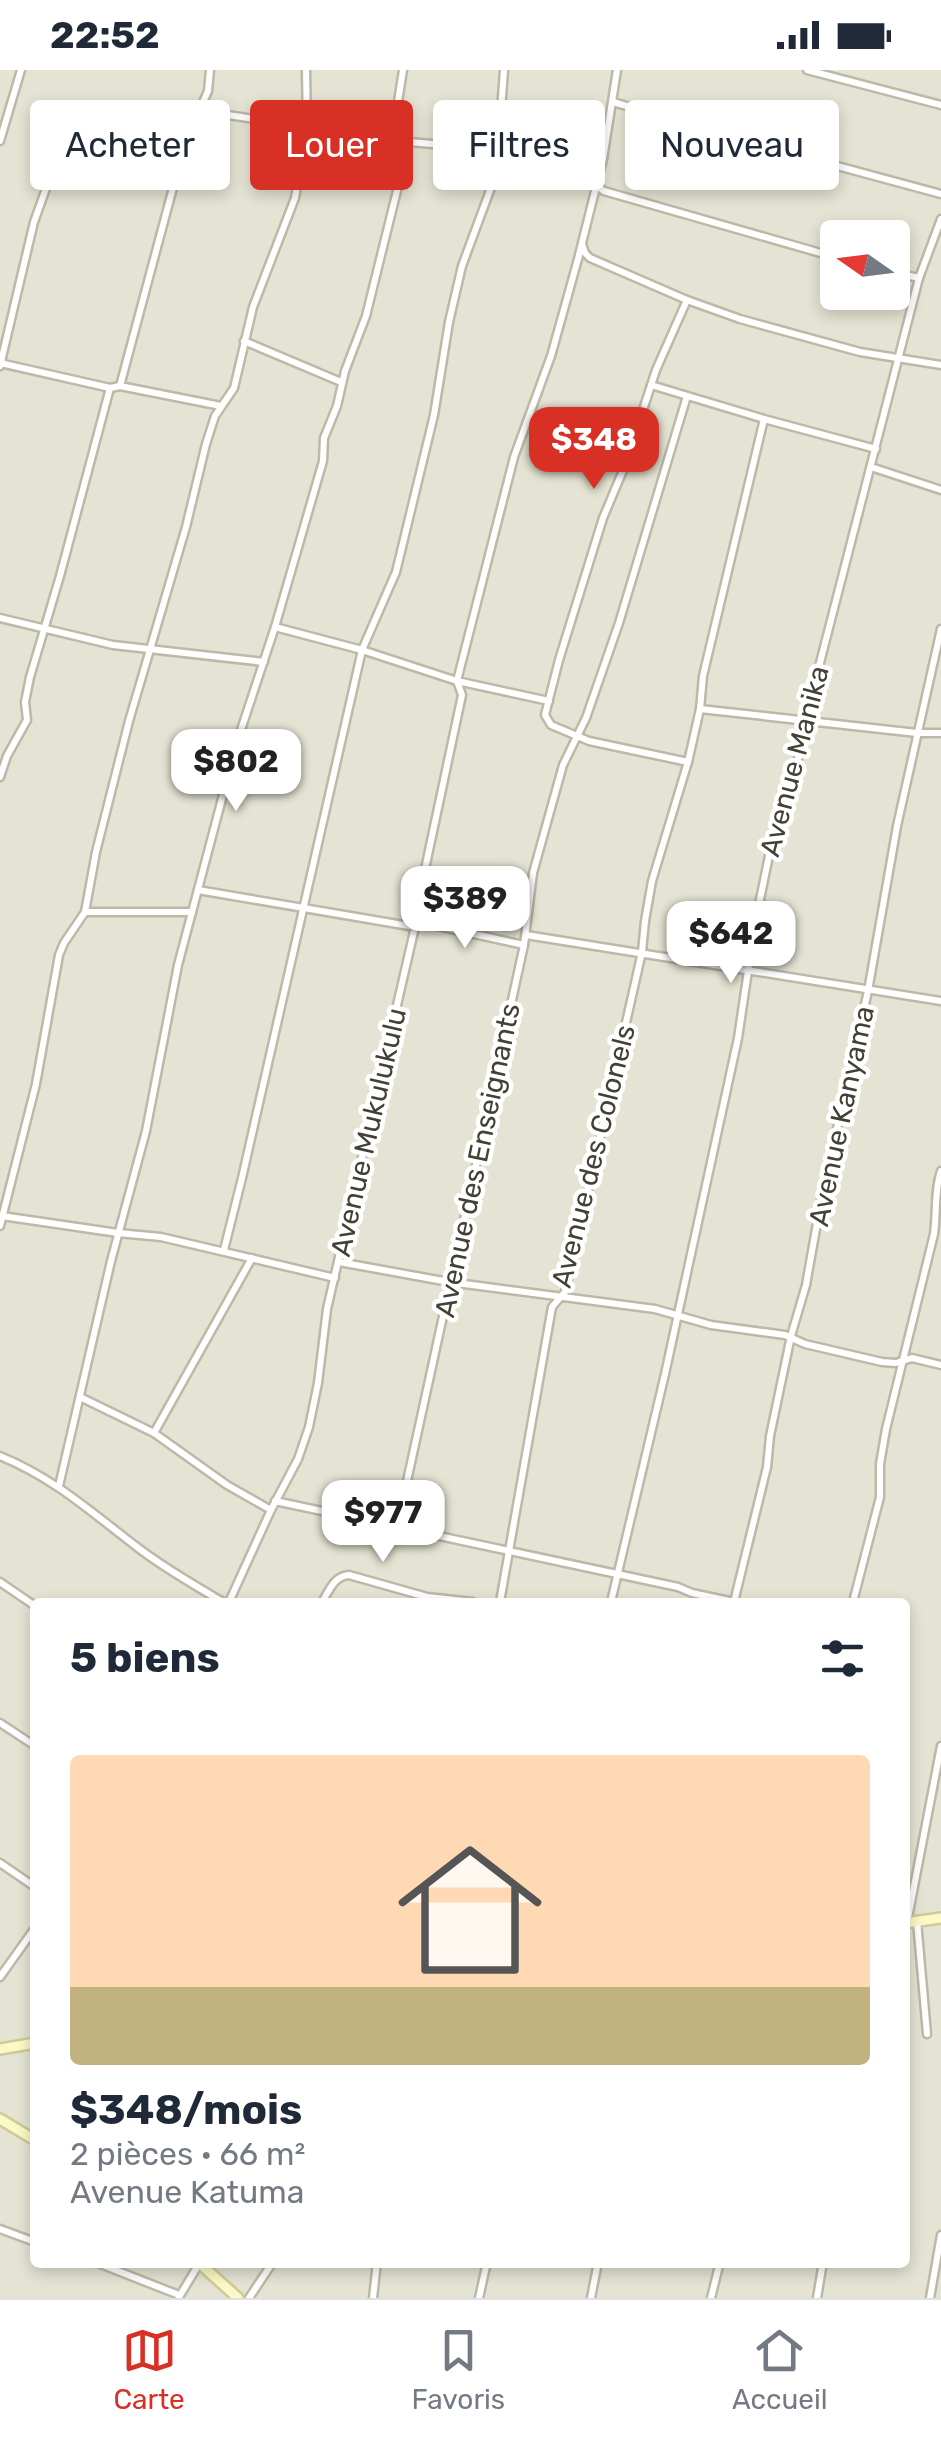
<!DOCTYPE html>
<html lang="fr">
<head>
<meta charset="utf-8">
<style>
  :root { --surface:#fff; --page:#f2f2f3; --text:#1f2937; --muted:#747a83; --line:#e0e1e3; --accent:#d93025 }
  body { margin:0; font-family:Rubik,sans-serif; background:var(--page); color:var(--text); height:100vh; display:flex; flex-direction:column; font-size:38px; white-space:nowrap }
  * { box-sizing:border-box; margin:0 }
  p { font-size:32px; color:var(--muted) }
  .icon { flex:none; width:55px; height:55px; fill:none; stroke:currentColor; stroke-width:2; stroke-linecap:round; stroke-linejoin:round }
  .map { position:relative; flex:1; overflow:hidden }
  .details { position:absolute; left:30px; top:1528px; width:880px; height:670px; display:flex; flex-direction:column; background:var(--surface); border-radius:10px; box-shadow:0 5px 15px #0003 }
  .details>* { flex:none }
  .guide { position:absolute; left:30px; top:30px; width:882px; height:90px; display:flex; gap:20px }
  .needle { width:65px; rotate:284deg }
  .controls { position:absolute; left:820px; top:150px; display:grid; gap:20px }
  .controls a { display:grid; place-items:center; width:90px; height:90px; border-radius:10px; background:var(--surface); box-shadow:0 5px 15px #0003; font-size:50px }
  .price { position:absolute; translate:-50% -85px; padding:0 22px; border-radius:20px; background:#fff; color:#222; font-size:32px; line-height:65px; filter:drop-shadow(0 2px 5px #0008) }
  .price::after { content:''; position:absolute; left:50%; top:60px; width:30px; height:22px; margin-left:-15px; background:inherit; clip-path:polygon(0 0,100% 0,50% 100%) }
  .price.selected { background:var(--accent); color:#fff }
  ul { padding:0; list-style:none }
  li { display:grid; align-content:center; gap:20px; height:530px; padding:0 40px }
  li+li { border-top:2px solid var(--line) }
  li span { display:grid; place-items:center; height:310px; border-radius:10px; color:#555 }
  li>.icon { margin-inline-start:auto }
  span .icon { width:180px; height:180px; fill:#fffc; stroke-width:1 }
  li b { font-size:42px }
  h2 { display:flex; justify-content:space-between; align-items:center; height:120px; padding:0 40px; font-size:42px }
  .pill { padding:0 35px; border-radius:10px; background:var(--surface); box-shadow:0 5px 15px #0003; font-size:35px; line-height:90px }
  .pill.selected { background:var(--accent); color:#fff }
  .status { display:flex; justify-content:space-between; align-items:center; height:70px; padding:0 50px; background:var(--surface); direction:ltr }
  .status svg { height:28px; fill:currentColor }
  .tab-bar { display:flex; justify-content:space-around; align-items:center; height:140px; border-top:2px solid var(--line); background:var(--surface); font-size:28px; color:var(--muted) }
  .tab-bar a { display:grid; justify-items:center; gap:5px }
  .tab-bar .selected { color:var(--accent) }
  .map>svg:first-child { display:block }
</style>
</head>
<body>
<div class="status"><b>22:52</b><svg viewBox="0 0 49 12"><path d="M0 12V9h3v3zM5 12V6h3v6zM10 12V3h3v9zM15 12V0h3v12zM26 1h20v11H26zM47 4h2v5h-2z"/></svg></div>
<div class="map">
<svg width="941" height="2228" viewBox="0 0 941 2228">
  <rect width="100%" height="100%" fill="#f1f0e5"/>
  <!-- residential -->
  <path fill="#e5e3d3" fill-rule="evenodd" d="M0 0H941V2228H0ZM838 168H892V222H838ZM35 1532H905V2192H35Z"/>
  <g fill="none" stroke-linecap="round" stroke-linejoin="round">
    <!-- street casing -->
    <g stroke="#bcb9a8" stroke-width="11">
      <g id="street">
        <path d="M807 0 941 35"/>
        <path d="M613 32 741 70 941 124"/>
        <path d="M201 41 409 72 603 89"/>
        <path d="M392 70 403 0"/>
        <path d="M0 71 21 0"/>
        <path d="M597 116 604 121 838 188"/>
        <path d="M582 174 585 183 590 188 687 230 740 249 860 282 941 295"/>
        <path d="M892 202 919 208"/>
        <path d="M687 230 656 300 624 398 603 448 559 590 545 645 551 655 589 671 688 692"/>
        <path d="M244 271 341 312"/>
        <path d="M0 293 110 318 120 316 221 336"/>
        <path d="M0 296 34 152 72 46"/>
        <path d="M651 315 764 349 876 379"/>
        <path d="M120 316 174 114 192 57 208 21 210 0"/>
        <path d="M871 397 941 420"/>
        <path d="M0 548 113 575 264 592"/>
        <path d="M275 557 362 580 457 611 549 631"/>
        <path d="M700 639 917 663H941"/>
        <path d="M0 707 7 686 27 650 25 632 30 607 60 506 110 318"/>
        <path d="M198 820 415 857"/>
        <path d="M85 842H192"/>
        <path d="M414 851 524 875"/>
        <path d="M526 865 941 931"/>
        <path d="M2 1146 118 1163 161 1167 335 1208"/>
        <path d="M0 1156 36 1014 59 885 64 873 85 842 96 782 129 651 186 457 206 374 215 346 234 318 253 237 295 128 307 58 306 0"/>
        <path d="M224 1180 242 1108 362 580 396 502 434 345 449 252 462 196 492 115 498 81 504 0"/>
        <path d="M339 1192 449 1212 655 1239 711 1255 785 1265 805 1274 882 1292 896 1293 912 1288 941 1295"/>
        <path d="M80 1327 154 1363 227 1415 271 1440"/>
        <path d="M154 1363 252 1188"/>
        <path d="M0 1386C54 1408 91 1442 137 1477 164 1498 194 1515 223 1532"/>
        <path d="M59 1416 111 1191 146 1061 178 895 237 672 275 557 323 391 324 368 337 336 345 301 366 246 409 72"/>
        <path d="M275 1431 678 1517 692 1523 734 1532"/>
        <path d="M397 1457 524 875 533 803 563 695 586 648 619 553 687 326"/>
        <path d="M0 1512 35 1536"/>
        <path d="M229 1532 271 1440 298 1389 309 1357 318 1313 327 1239 415 857 414 851 462 625 457 611 514 387 551 286 578 189 603 89 617 0"/>
        <path d="M322 1532C329 1521 334 1506 349 1505L427 1527 473 1532"/>
        <path d="M500 1532 552 1237 565 1222 642 882 645 851 652 811 688 692 700 639 703 606 764 349"/>
        <path d="M611 1532 665 1304 738 968 755 854 771 776 792 717 813 620 919 208 941 149"/>
        <path d="M734 1532 767 1397 770 1366 791 1266 806 1215 822 1125 868 921 897 756 941 559"/>
        <path d="M853 1532 880 1427V1394L886 1359 934 1164C937 1143 934 1121 941 1101"/>
        <path d="M0 1653 35 1676"/>
        <path d="M0 1793 35 1817"/>
        <path d="M917 1851 927 1964"/>
        <path d="M907 1853 941 1676"/>
        <path d="M0 1907 35 1858"/>
        <path d="M0 2159 35 2172"/>
        <path d="M95 2192 179 2225"/>
        <path d="M179 2227 199 2194"/>
        <path d="M249 2228 273 2192"/>
        <path d="M373 2228 377 2192"/>
        <path d="M479 2228 487 2192"/>
        <path d="M591 2228 598 2192"/>
        <path d="M711 2228 720 2192"/>
        <path d="M817 2228 823 2192"/>
        <path d="M930 2228 941 2165"/>
      </g>
    </g>
    <!-- secondary casing -->
    <g stroke="#cfcb97" stroke-width="14">
      <g id="secondary">
        <path d="M905 1853 941 1848"/>
        <path d="M0 1979 35 1973"/>
        <path d="M0 2049 35 2070"/>
        <path d="M198 2192 238 2228"/>
      </g>
    </g>
    <!-- street -->
    <use href="#street" stroke="#fff" stroke-width="6"/>
    <!-- secondary -->
    <use href="#secondary" stroke="#fbf9c5" stroke-width="9"/>
  </g>
  <g text-anchor="middle" stroke-width="9" stroke-linejoin="round" paint-order="stroke">
    <!-- street labels -->
    <g font-size="28" fill="#434035" stroke="#fff">
      <text transform="translate(794 691) rotate(-75)" y="10">Avenue Manika</text>
      <text transform="translate(841 1046) rotate(-78)" y="10">Avenue Kanyama</text>
      <text transform="translate(368 1062) rotate(-77)" y="10">Avenue Mukulukulu</text>
      <text transform="translate(593 1086) rotate(-76)" y="10">Avenue des Colonels</text>
      <text transform="translate(477 1090) rotate(-78)" y="10">Avenue des Enseignants</text>
    </g>
  </g>
</svg>
<div class="controls">
<a><svg class="needle" viewBox="-14 -14 28 28"><path d="M0-13l5 13h-10z" fill="#e53935"/><path d="M0 13l5-13h-10z" fill="#747a83"/></svg></a>
</div>
<b class="price selected" style="left:594px;top:422px">$348</b>
<b class="price" style="left:236px;top:744px">$802</b>
<b class="price" style="left:465px;top:881px">$389</b>
<b class="price" style="left:731px;top:916px">$642</b>
<b class="price" style="left:383px;top:1495px">$977</b>
<div class="guide">
<a class="pill">Acheter</a>
<a class="pill selected">Louer</a>
<a class="pill">Filtres</a>
<a class="pill">Nouveau</a>
</div>
<section class="details">
<h2>5 biens<svg class="icon" aria-label="filters" viewBox="0 0 24 24"><path d="M4 7h16M4 17h16"/><circle cx="9" cy="7" r="2"/><circle cx="15" cy="17" r="2"/></svg></h2>
<ul>
<li><span style="background:linear-gradient(#ffd9b3 75%,#c2b280 0)"><svg class="icon" aria-label="home" viewBox="0 0 24 24"><path d="M3 11l9-7 9 7M6 9v11h12V9"/></svg></span><div><b>$348/mois</b><p>2 pièces · 66 m²</p><p>Avenue Katuma</p></div></li>
</ul>
</section>
</div>
<nav class="tab-bar">
<a class="selected"><svg class="icon" aria-label="map" viewBox="0 0 24 24"><path d="M3 6l6-2 6 2 6-2v14l-6 2-6-2-6 2zM9 4v14M15 6v14"/></svg>Carte</a>
<a><svg class="icon" aria-label="saved" viewBox="0 0 24 24"><path d="M7 4h10v16l-5-4-5 4z"/></svg>Favoris</a>
<a><svg class="icon" aria-label="home" viewBox="0 0 24 24"><path d="M3 11l9-7 9 7M6 9v11h12V9"/></svg>Accueil</a>
</nav>
</body>
</html>
